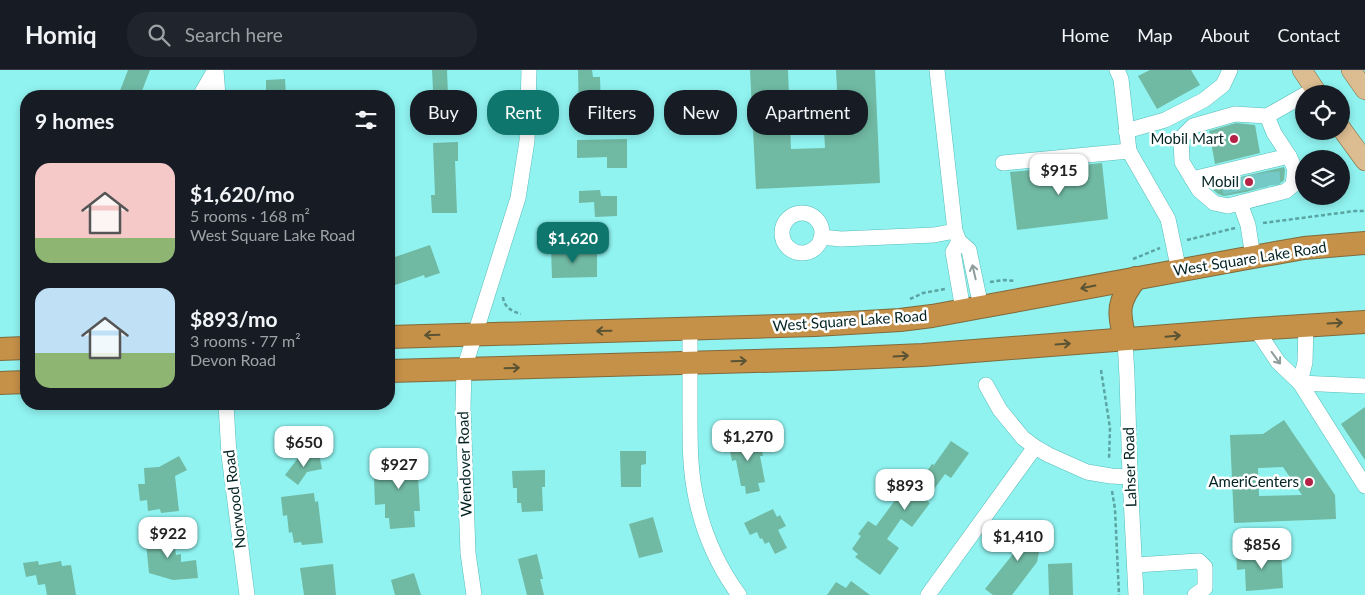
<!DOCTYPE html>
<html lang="en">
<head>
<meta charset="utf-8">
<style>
  :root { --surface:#171b24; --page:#20242c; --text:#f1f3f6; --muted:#9ea1a6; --line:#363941; --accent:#0f766e }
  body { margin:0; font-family:Lato,sans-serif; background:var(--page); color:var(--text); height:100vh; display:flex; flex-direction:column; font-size:19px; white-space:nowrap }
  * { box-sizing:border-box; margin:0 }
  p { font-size:16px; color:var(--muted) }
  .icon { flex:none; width:28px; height:28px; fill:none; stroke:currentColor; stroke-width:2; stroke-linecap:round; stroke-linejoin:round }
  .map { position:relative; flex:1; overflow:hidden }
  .sheet { position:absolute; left:20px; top:20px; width:375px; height:320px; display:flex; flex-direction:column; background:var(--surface); border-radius:20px; box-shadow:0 2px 8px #0003 }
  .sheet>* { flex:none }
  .top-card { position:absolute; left:410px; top:20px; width:475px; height:45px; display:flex; gap:10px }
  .fabs { position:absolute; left:1295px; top:15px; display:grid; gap:10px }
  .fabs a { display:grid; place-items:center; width:55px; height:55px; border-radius:50%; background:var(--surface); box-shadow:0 2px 8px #0003; font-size:25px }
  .price { position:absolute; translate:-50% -42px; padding:0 11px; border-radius:10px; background:#fff; color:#222; font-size:16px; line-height:32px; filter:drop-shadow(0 1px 2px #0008) }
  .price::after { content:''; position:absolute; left:50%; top:30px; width:15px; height:11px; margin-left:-8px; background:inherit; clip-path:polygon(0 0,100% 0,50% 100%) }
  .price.selected { background:var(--accent); color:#fff }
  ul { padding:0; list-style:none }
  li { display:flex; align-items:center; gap:15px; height:125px; padding:0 15px }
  li span { display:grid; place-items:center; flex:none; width:140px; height:100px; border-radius:15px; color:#555 }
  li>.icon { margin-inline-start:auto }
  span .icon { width:60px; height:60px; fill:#fffc; stroke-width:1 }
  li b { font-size:21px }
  h2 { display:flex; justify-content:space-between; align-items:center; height:60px; padding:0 15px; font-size:21px }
  .tag { padding:0 18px; border-radius:20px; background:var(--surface); box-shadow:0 2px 8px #0003; font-size:18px; line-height:45px }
  .tag.selected { background:var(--accent); color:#fff }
  header { display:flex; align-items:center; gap:30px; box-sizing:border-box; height:70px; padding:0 25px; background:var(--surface); border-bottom:1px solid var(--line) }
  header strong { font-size:24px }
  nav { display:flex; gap:28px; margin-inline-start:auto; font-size:18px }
  .search { width:350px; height:45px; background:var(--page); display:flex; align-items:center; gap:12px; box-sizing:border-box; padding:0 18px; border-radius:20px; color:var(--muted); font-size:19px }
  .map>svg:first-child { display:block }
</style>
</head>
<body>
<header>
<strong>Homiq</strong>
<div class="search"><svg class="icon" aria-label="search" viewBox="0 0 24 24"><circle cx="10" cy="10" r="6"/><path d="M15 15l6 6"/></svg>Search here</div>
<nav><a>Home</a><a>Map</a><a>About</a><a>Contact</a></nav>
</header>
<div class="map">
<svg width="1365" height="525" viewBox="0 0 1365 525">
  <rect width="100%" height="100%" fill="#90f3f0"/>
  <!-- building -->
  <g fill="#70b9a3" fill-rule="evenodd">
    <path d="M128 0H150L140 26H118Z"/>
    <path d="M432 0H447L448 25 465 24V32H474V52L453 53V38L434 39Z"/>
    <path d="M578 0H592L593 7H600L601 40 591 41V46L579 47Z"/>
    <path d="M750 0H788L791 79 825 78 824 60 839 59 836 0H875L880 113 756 119Z"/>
    <path d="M1150 0H1191L1200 15 1157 39 1138 6Z"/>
    <path d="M285 9 286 26H266V10Z"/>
    <path d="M1236 53 1255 55 1260 83 1215 94 1209 61Z"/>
    <path d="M627 69V98H607V87L577 88V70Z"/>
    <path d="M458 72V91H455L457 143H432L431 125H435L433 73Z"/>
    <path d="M1102 93 1108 149 1017 160 1010 102Z"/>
    <path d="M1284 97 1285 100 1284 110 1282 112 1246 122 1224 126 1218 124 1210 117V114Z"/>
    <path d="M600 120 601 126H617V146L595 147 594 132 579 133V121Z"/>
    <path d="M430 175 440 203 425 208 424 205 395 215 392 206 389 207V189Z"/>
    <path d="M551 178H567V181L585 180V184H597V207L552 208Z"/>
    <path d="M1365 337V390L1341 354Z"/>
    <path d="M1284 350 1335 425 1336 449 1234 453 1230 365 1263 364ZM1283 397 1302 425 1259 426 1258 398Z"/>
    <path d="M759 365 763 386H760L765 412 758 413 760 421 746 424 745 416H741L736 390 732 391 728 371Z"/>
    <path d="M951 371 969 383 951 408 945 404 926 430 930 433 912 457 901 449 887 469 899 478 880 505 855 487 858 484 852 479 861 466 858 464 868 451 876 456 899 425 894 421 902 410 914 419 932 394 934 395Z"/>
    <path d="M620 381H646V394L641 395V417H621Z"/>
    <path d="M319 384 322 399 307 402 298 415 285 405 298 388Z"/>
    <path d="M419 385 420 406H418L420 441H414L415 457 390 459 389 448H385V434L375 435 374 409H383L382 386Z"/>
    <path d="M179 386 187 400 175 406 179 441 161 443 160 439 148 441 147 430 140 431 138 414H145L144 398 159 397Z"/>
    <path d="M545 400V417H542L543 441 522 442 521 433H517V418H513L512 401Z"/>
    <path d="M314 423 315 432 318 431 323 473 302 475 301 472 294 473 292 462 289 463 287 445 283 446 281 427Z"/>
    <path d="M773 439 777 447 780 445 786 456 778 460 787 478 775 484 769 472 765 474 762 468 760 469 757 462 750 465 744 453Z"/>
    <path d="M653 447 663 482 639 488 629 454Z"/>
    <path d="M1022 453 1044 457 1037 492 1012 525H993L985 519 1017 479Z"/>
    <path d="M169 462 170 471 174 470 176 485 181 484V492L196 490 198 508 173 510 149 503 146 473H149L148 464Z"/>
    <path d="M1281 481 1283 518 1246 521 1245 499 1237 500 1236 484Z"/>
    <path d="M537 484 543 509H540L544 525H527L518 489Z"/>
    <path d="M38 491 39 495 61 491 62 496 71 495 76 525H47L45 514 38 515 36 505 26 507 23 493Z"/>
    <path d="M1072 493 1073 525H1049L1048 494Z"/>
    <path d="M333 494 336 525H304L300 498Z"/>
    <path d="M414 503 421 525H395L391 510Z"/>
    <path d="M851 511 870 525H827L836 512 846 518Z"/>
  </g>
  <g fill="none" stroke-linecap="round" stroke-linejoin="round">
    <!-- minor-tunnel -->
    <g stroke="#74c9c7" stroke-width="15" stroke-dasharray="15 8" stroke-linecap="butt">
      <path d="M1272 102 1273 115"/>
      <path d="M1258 104 1260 118"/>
      <path d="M1244 107 1246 120"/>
      <path d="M1228 110 1231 123"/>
    </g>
    <!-- minor casing -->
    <g stroke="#57bcb9" stroke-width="16">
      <g id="minor">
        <path d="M216 0 218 26"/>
        <path d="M937 0 955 161 959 171 969 180 981 237"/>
        <path d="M1117 0 1121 9 1129 81 1168 149 1179 201"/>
        <path d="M200 26 215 0"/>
        <path d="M1267 46 1274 63 1289 86 1295 99 1293 115 1286 121 1228 136 1214 133 1199 120 1182 92 1181 68 1193 56 1235 44 1267 46 1304 25"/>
        <path d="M1126 61 1165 50 1204 30 1223 15 1230 0"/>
        <path d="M1003 93 1129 81"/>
        <path d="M1192 109 1289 86"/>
        <path d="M1240 133 1248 155 1253 187"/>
        <circle cx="802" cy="163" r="20"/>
        <path d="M821 167 841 169 934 165 955 161"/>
        <path d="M959 171 953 182 963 240"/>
        <path d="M690 258C690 288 690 317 690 347 690 372 690 398 695 423 702 460 717 495 739 525"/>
        <path d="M1256 259 1278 292 1300 313 1365 416"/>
        <path d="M1125 269 1127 307 1130 407 1136 525"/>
        <path d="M1300 313 1365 316"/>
        <path d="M1300 313 1305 292 1306 255"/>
        <path d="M986 315 1000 340 1023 368 1035 377 1049 385 1087 402 1111 406 1130 407"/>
        <path d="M226 334 229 385 247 525"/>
        <path d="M1135 495 1199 491 1205 497V518L1195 525"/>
        <path d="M474 525 468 483 463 338 464 299 518 128 527 71 529 0"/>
        <path d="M928 525 1035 377"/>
      </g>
    </g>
    <!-- major casing -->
    <g stroke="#816a3b" stroke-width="20">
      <g id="major">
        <path d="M1302 0 1318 24"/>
        <path d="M1351 0 1365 20"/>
        <path d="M1341 58 1365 91"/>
      </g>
    </g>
    <!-- highway casing -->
    <g stroke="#816a3b" stroke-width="24">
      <g id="highway">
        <path d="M389 267 815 255 900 250 932 246 981 237 1253 187 1304 178 1365 173"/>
        <path d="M1125 269C1118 241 1117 232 1136 208"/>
        <path d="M0 279 26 278"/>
        <path d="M389 301 831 289 923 285 1256 259 1365 252"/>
        <path d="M0 313 26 312"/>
      </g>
    </g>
    <!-- path -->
    <g stroke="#5aa4a2" stroke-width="2.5" stroke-dasharray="4 2.5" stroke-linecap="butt">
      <path d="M1263 153 1355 141H1365"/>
      <path d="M1187 170 1235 158"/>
      <path d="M1133 189 1160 178"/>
      <path d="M990 212 1004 210 1015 211"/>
      <path d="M503 227C504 237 511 241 521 244"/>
      <path d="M910 229 923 223 945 219"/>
      <path d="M1101 300 1110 358 1109 390"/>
      <path d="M1112 421 1115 439 1119 525"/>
    </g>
    <!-- minor -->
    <use href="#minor" stroke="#fff" stroke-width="15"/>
    <!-- major -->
    <use href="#major" stroke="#dcbc91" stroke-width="19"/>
    <!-- highway -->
    <use href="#highway" stroke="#c59048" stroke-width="22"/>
  </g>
  <!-- one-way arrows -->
  <defs><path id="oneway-shaft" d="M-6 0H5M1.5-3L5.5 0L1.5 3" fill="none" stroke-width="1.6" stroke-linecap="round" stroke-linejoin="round" transform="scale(1.25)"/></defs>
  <g stroke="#8e9c9c">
    <use href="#oneway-shaft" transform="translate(974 202) rotate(-103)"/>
    <use href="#oneway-shaft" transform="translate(1276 288) rotate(54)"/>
  </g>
  <g stroke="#5a5434">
    <use href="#oneway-shaft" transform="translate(1088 217) rotate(169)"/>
    <use href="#oneway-shaft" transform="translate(1335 253) rotate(-3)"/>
    <use href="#oneway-shaft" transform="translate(604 261) rotate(179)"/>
    <use href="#oneway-shaft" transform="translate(432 265) rotate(178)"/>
    <use href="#oneway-shaft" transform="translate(1173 266) rotate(-5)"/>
    <use href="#oneway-shaft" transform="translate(1063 274) rotate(-4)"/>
    <use href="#oneway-shaft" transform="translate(901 286) rotate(-3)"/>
    <use href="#oneway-shaft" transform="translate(739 291) rotate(-2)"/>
    <use href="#oneway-shaft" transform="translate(512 298) rotate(-2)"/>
  </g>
  <!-- markers -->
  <g fill="#b42246" stroke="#fff" stroke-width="2">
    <circle cx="1234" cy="69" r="5"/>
    <circle cx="1249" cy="112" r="5"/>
    <circle cx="1309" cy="412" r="5"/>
  </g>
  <g text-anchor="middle" stroke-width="5" stroke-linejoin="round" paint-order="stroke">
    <!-- poi labels -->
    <g font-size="15" fill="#032323" stroke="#fff" text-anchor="end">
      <text x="1224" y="74">Mobil Mart</text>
      <text x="1239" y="117">Mobil</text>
      <text x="1299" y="417">AmeriCenters</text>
    </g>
    <!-- street labels -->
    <g font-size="15" fill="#032323" stroke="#fff">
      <text transform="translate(1250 189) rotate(-9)" y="5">West Square Lake Road</text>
      <text transform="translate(850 251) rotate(-4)" y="5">West Square Lake Road</text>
      <text transform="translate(465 394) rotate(-92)" y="5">Wendover Road</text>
      <text transform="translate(1130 397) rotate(-92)" y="5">Lahser Road</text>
      <text transform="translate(235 429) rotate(-97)" y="5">Norwood Road</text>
    </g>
  </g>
</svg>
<div class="fabs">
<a><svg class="icon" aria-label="locate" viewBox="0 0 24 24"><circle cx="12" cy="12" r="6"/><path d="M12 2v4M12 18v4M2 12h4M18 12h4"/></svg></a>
<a><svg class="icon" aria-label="layers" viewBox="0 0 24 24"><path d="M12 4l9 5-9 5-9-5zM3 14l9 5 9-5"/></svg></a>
</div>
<b class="price" style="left:1059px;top:126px">$915</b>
<b class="price selected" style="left:573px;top:194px">$1,620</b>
<b class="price" style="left:748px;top:392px">$1,270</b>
<b class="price" style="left:304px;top:398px">$650</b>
<b class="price" style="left:399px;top:420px">$927</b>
<b class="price" style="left:905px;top:441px">$893</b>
<b class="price" style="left:168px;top:489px">$922</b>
<b class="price" style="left:1018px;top:492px">$1,410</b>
<b class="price" style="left:1262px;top:500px">$856</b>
<div class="top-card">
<a class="tag">Buy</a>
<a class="tag selected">Rent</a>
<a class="tag">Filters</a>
<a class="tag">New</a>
<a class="tag">Apartment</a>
</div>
<section class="sheet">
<h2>9 homes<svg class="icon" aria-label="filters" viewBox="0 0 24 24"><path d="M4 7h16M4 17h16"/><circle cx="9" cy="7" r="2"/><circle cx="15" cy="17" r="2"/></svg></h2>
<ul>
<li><span style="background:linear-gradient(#f6c9c9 75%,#8fb573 0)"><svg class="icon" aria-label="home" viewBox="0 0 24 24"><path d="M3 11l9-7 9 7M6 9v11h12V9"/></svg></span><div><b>$1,620/mo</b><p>5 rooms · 168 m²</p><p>West Square Lake Road</p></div></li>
<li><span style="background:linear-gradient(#bfe0f5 65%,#8fb573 0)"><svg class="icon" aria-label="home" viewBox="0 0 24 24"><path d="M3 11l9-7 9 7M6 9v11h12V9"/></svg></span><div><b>$893/mo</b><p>3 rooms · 77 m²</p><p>Devon Road</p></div></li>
</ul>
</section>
</div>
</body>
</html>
